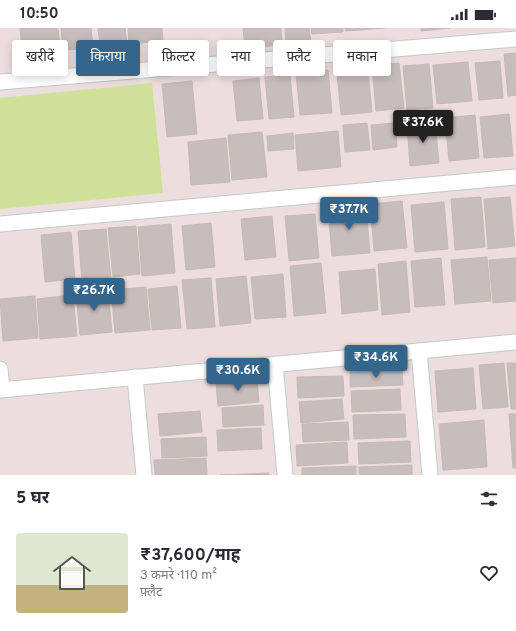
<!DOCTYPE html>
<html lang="hi">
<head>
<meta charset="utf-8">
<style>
  :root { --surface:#fff; --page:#f2f2f3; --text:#2b2b33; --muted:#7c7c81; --accent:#34658b }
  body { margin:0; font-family:Overpass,"Noto Sans Devanagari",sans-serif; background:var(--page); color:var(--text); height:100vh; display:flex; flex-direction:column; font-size:15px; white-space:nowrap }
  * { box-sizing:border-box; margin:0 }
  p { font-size:13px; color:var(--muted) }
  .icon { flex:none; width:22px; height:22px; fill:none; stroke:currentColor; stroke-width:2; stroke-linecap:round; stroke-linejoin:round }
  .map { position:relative; height:447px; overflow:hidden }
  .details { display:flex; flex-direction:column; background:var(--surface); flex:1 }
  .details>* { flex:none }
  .top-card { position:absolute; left:12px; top:12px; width:492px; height:36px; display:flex; gap:8px }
  .price { position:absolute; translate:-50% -34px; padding:0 9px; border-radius:4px; background:var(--accent); color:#fff; font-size:13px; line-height:26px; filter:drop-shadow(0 1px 2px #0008) }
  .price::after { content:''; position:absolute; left:50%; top:24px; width:12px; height:9px; margin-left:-6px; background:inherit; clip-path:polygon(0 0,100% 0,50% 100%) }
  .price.selected { background:#222; color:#fff }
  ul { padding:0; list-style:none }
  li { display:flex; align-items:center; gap:12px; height:100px; padding:0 16px }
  li span { display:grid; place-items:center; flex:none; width:112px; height:80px; border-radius:4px; color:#555 }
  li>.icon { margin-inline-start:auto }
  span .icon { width:48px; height:48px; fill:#fffc; stroke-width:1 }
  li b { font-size:17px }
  h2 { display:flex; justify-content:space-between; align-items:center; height:48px; padding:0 16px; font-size:17px }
  .chip { padding:0 14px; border-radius:4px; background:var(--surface); box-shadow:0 2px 10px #0003; font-size:14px; line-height:36px }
  .chip.selected { background:var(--accent); color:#fff }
  .status { display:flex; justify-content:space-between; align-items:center; height:28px; padding:0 20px; background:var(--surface); direction:ltr }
  .status svg { height:11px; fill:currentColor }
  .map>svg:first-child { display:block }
</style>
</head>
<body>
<div class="status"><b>10:50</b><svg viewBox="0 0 49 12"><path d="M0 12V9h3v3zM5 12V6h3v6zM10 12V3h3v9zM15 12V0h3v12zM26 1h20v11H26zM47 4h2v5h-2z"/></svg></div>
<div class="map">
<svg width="516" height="447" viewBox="0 0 516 447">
  <rect width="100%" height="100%" fill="#ecdedc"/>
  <!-- green -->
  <path fill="#cfe199" d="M152 55 163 165 0 181V70Z"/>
  <!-- building -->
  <g fill="#c7bdba" stroke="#c7b9b5">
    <path d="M20 0H58L61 29 23 32Z"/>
    <path d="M61 0H91L93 20 63 22Z"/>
    <path d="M98 0H125L127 16 100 18Z"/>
    <path d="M128 0H162L163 13 129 16Z"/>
    <path d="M243 0H281L282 17 245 20Z"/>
    <path d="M285 0H309L311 15 286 17Z"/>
    <path d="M311 0H343V4L312 6Z"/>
    <path d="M345 0H385L346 3Z"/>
    <path d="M421 0H450L421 3Z"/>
    <path d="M516 25V67L508 68 504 26Z"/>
    <path d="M500 33 503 70 479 72 475 35Z"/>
    <path d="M468 34 472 73 437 76 433 37Z"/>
    <path d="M399 35 404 80 376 83 372 38Z"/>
    <path d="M429 36 433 80 407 82 403 38Z"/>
    <path d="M328 42 332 85 300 87 296 45Z"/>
    <path d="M368 42 372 84 341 87 337 45Z"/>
    <path d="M290 47 294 89 269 91 265 49Z"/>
    <path d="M259 50 263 91 237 93 233 53Z"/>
    <path d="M192 53 197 106 167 109 162 56Z"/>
    <path d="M509 86 513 128 484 130 480 89Z"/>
    <path d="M475 87 479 130 449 133 445 90Z"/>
    <path d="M435 94 439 135 410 138 407 97Z"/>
    <path d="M367 95 370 122 345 124 343 97Z"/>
    <path d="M395 95 397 119 373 122 371 97Z"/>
    <path d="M338 103 341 139 298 143 295 107Z"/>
    <path d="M262 104 267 149 232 152 228 107Z"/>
    <path d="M293 105 294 121 268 123 267 108Z"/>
    <path d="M226 110 230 154 191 157 188 114Z"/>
    <path d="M481 169 485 219 455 222 451 171Z"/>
    <path d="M510 169 515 218 488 221 484 171Z"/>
    <path d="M402 173 407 220 374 223 370 176Z"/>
    <path d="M444 174 448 221 415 224 411 177Z"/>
    <path d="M366 178 370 225 332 228 328 181Z"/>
    <path d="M315 186 319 230 289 233 285 188Z"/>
    <path d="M272 188 276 229 245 232 241 191Z"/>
    <path d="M211 195 215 239 186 242 182 198Z"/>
    <path d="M171 196 175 245 142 248 138 199Z"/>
    <path d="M136 198 140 246 113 249 108 200Z"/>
    <path d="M106 201 111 251 82 254 78 203Z"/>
    <path d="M71 204 75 251 45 254 41 207Z"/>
    <path d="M487 229 491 273 455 276 451 232Z"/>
    <path d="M441 230 445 277 415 279 411 233Z"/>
    <path d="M516 230V273L493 275 489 232Z"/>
    <path d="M406 233 410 284 382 287 378 236Z"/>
    <path d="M321 235 326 285 294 288 290 238Z"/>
    <path d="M375 241 378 282 342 286 339 244Z"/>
    <path d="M283 246 286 289 255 291 251 249Z"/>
    <path d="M246 248 251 295 220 298 216 251Z"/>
    <path d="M211 250 215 299 187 301 182 252Z"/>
    <path d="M177 258 181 300 152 302 148 261Z"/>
    <path d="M146 259 150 302 115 305 111 262Z"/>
    <path d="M108 262 112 304 80 307 76 265Z"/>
    <path d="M73 267 77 308 40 311 37 271Z"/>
    <path d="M35 268 38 310 3 313 0 271Z"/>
    <path d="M504 335 508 379 483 381 479 337Z"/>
    <path d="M507 335H516V381H511Z"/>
    <path d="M473 340 476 381 438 384 435 343Z"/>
    <path d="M402 342 403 357 350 359V344Z"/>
    <path d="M343 348 344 368 298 370 297 349Z"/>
    <path d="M257 351 259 374 218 378 216 355Z"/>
    <path d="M400 361 401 382 352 384 351 363Z"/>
    <path d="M342 371 344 391 301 395 299 374Z"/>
    <path d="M263 377 264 397 223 399 222 380Z"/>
    <path d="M200 383 202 404 160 408 158 386Z"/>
    <path d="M405 386 406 409 354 411 353 387Z"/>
    <path d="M509 386H516V440H513Z"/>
    <path d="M484 392 487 439 443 442 439 396Z"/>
    <path d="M348 394 349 412 303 414 302 396Z"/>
    <path d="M261 400 262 421 218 423 217 402Z"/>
    <path d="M206 409 207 428 162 430 161 411Z"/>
    <path d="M410 413 411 434 359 436 358 415Z"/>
    <path d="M347 414 348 435 297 438 296 417Z"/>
    <path d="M206 430 207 447H155L154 432Z"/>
    <path d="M412 437V447H359V439Z"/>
    <path d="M356 438V447H302V440Z"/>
    <path d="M269 445V447H220Z"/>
  </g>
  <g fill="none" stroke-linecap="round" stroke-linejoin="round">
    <!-- street casing -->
    <g stroke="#c0c9d0" stroke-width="17">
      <g id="street">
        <path d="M0 54 516 11"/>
        <path d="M0 196 516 149"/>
        <path d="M419 323 430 447"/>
        <path d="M275 336 285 447"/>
        <path d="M0 341 2 362"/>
        <path d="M135 349 144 447"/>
        <path d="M0 362 516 314"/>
      </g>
    </g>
    <!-- street -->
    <use href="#street" stroke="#fff" stroke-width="15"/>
  </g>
</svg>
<b class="price selected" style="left:423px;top:116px">₹37.6K</b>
<b class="price" style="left:349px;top:203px">₹37.7K</b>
<b class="price" style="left:94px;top:284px">₹26.7K</b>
<b class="price" style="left:376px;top:351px">₹34.6K</b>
<b class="price" style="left:238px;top:364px">₹30.6K</b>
<div class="top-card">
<a class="chip">खरीदें</a>
<a class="chip selected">किराया</a>
<a class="chip">फ़िल्टर</a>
<a class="chip">नया</a>
<a class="chip">फ़्लैट</a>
<a class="chip">मकान</a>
</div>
</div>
<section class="details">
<h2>5 घर<svg class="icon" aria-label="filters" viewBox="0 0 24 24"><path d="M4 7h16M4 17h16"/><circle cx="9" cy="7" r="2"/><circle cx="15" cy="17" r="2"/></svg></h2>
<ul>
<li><span style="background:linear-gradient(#dfe7d0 65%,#c2b280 0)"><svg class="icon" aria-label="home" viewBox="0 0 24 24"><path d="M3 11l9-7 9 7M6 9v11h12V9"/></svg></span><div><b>₹37,600/माह</b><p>3 कमरे · 110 m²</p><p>फ़्लैट</p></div><svg class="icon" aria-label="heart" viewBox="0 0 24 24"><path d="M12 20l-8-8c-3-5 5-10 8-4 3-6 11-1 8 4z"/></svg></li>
</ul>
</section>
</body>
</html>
